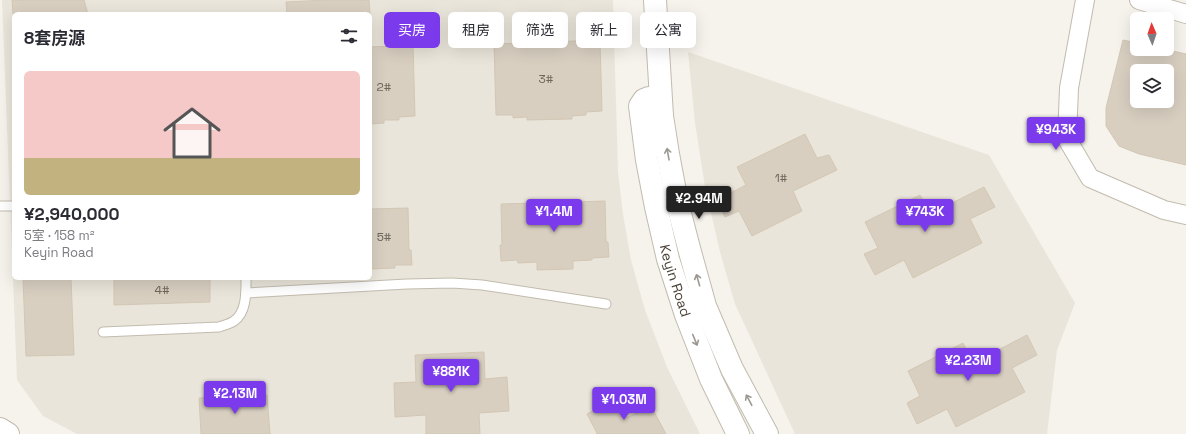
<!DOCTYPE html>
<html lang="zh">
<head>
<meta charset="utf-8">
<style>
  :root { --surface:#fff; --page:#f7f7f7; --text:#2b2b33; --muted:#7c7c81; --line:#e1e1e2; --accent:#7c3aed }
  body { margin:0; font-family:"Space Grotesk","Noto Sans SC",sans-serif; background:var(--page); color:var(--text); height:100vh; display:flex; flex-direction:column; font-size:15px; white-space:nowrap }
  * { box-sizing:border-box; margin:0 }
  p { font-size:13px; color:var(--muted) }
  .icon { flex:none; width:22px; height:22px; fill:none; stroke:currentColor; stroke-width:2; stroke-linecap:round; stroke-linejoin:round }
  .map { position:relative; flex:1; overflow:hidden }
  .drawer { position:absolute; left:12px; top:12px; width:360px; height:268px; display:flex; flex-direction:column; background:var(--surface); border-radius:6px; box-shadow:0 4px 16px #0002 }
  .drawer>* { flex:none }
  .hud { position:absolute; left:384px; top:12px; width:380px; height:36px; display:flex; gap:8px }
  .needle { width:26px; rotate:358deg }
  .tools { position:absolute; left:1130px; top:12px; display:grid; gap:8px }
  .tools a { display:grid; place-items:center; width:44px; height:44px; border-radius:6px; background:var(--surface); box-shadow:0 4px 16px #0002; font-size:20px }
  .price { position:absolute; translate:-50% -34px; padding:0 9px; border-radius:4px; background:var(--accent); color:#fff; font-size:13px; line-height:26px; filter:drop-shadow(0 1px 2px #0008) }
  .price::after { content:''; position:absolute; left:50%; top:24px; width:12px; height:9px; margin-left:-6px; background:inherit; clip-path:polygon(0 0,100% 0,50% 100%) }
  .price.current { background:#222; color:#fff }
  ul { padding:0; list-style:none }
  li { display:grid; align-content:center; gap:8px; height:212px; padding:0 12px }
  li+li { border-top:1px solid var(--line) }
  li span { display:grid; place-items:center; height:124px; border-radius:6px; color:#555 }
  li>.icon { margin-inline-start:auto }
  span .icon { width:72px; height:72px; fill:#fffc; stroke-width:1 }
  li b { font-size:17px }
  h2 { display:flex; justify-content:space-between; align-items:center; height:48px; padding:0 12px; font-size:17px }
  .tag { padding:0 14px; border-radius:6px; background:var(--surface); box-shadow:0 4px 16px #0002; font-size:14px; line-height:36px }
  .tag.current { background:var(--accent); color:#fff }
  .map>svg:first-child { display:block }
</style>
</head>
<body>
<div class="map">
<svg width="1186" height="434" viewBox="0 0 1186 434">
  <rect width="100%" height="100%" fill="#f6f3ec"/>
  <!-- residential -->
  <g fill="#eae5da" fill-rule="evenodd">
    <path d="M2 0H613L618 172 623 214 631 260 645 310 667 367 700 434H77L43 416 17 380ZM14 14H370V278H14Z"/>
    <path d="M688 52 989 155 1075 303 1057 350 1047 434H795L735 304 720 252 705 187 695 123Z"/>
  </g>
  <!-- building -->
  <g fill="#d8cfc1" stroke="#d3c7b4" fill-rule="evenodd">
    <path d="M12 0H84L88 14H13Z"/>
    <path d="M327 0H369L370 14H287L286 2Z"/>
    <path d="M600 40 602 111 586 112V115L572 116V119L527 120V117L513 118V115H496L494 44Z"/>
    <path d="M1123 40 1137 43V49H1164L1186 54V165L1139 154 1119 146 1106 126V108ZM1137 71H1167V101H1137Z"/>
    <path d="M413 45 415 116 399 117V120H384V123L370 124V47Z"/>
    <path d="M805 134 817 158 829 155 837 170 793 191 802 211 752 236 739 211 725 217 717 200 746 185 737 167Z"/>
    <path d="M984 187 995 207 970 219 982 243 913 278 904 260 875 275 864 254 878 248 865 222 920 195 930 214Z"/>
    <path d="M605 201 606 242H608L609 257 592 258V260L573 261V269L537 270V262L518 263 517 260 501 261 500 245H502L501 204Z"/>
    <path d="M408 208 409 250H411L412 265H395V268L370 269V209Z"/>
    <path d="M23 278H71L74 355 26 356Z"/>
    <path d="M114 278H210V302L114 305Z"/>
    <path d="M1027 335 1037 355 1012 368 1025 392 956 427 947 409 917 424 907 403 920 396 908 371 963 343 973 363Z"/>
    <path d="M484 352 485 379 507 377 509 411 479 413 480 434H426V415L395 417 394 383 416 382 415 355Z"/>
    <path d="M267 395 270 434H201L199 398Z"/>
    <path d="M617 398 627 418 651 406 666 434H596L597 433 587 414Z"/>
  </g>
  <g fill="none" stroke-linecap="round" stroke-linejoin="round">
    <!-- service casing -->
    <g stroke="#c2bbae" stroke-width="11">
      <g id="service">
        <path d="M0 206H14"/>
        <path d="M246 293 407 284 452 283 482 285 606 304"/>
        <path d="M103 332 219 327C224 325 230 324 234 321 247 312 246 291 246 278"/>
      </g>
    </g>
    <!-- minor casing -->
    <g stroke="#c2bbae" stroke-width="20">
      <g id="minor">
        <path d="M1085 0 1069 88 1067 139 1090 178 1164 210 1186 215"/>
        <path d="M1139 0 1186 14"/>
      </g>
    </g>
    <!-- tertiary casing -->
    <g stroke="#c2bbae" stroke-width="24">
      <g id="tertiary">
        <path d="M655 0 662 116 668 154 677 202 690 252 705 306 732 369 767 434"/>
        <path id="s1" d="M662 116 657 104 649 98 644 100 640 106 647 160 656 207 668 259 686 315 711 379 738 434"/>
        <path d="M0 429 8 434"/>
      </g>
    </g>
    <!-- service -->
    <use href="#service" stroke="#fff" stroke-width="9"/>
    <!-- minor -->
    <use href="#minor" stroke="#fff" stroke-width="18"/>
    <!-- tertiary -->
    <use href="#tertiary" stroke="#fff" stroke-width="22"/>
  </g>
  <!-- one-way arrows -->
  <defs><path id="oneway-shaft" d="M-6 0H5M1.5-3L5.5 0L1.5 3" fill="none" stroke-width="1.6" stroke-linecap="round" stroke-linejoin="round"/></defs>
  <g stroke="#9c9892">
    <use href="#oneway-shaft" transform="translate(668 154) rotate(-100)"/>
    <use href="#oneway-shaft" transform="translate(698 280) rotate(-106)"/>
    <use href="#oneway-shaft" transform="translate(695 340) rotate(68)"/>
    <use href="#oneway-shaft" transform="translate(749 400) rotate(-118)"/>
  </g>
  <g text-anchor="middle" stroke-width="3.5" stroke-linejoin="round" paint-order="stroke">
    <!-- number labels -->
    <g font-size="12" fill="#6e675b">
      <text x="546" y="83">3#</text>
      <text x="384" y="91">2#</text>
      <text x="781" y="182">1#</text>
      <text x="384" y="241">5#</text>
      <text x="162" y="294">4#</text>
    </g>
    <!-- street labels -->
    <g font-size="14" fill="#4b4439" stroke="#fff">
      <text dy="5" stroke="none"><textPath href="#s1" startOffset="214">Keyin Road</textPath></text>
    </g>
  </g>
</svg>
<div class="tools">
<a><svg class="needle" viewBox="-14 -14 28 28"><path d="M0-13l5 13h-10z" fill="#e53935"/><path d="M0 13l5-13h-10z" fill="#7c7c81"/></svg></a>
<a><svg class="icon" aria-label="layers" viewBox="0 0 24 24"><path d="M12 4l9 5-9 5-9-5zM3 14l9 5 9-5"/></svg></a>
</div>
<b class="price" style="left:1056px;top:151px">¥943K</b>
<b class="price current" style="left:699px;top:220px">¥2.94M</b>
<b class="price" style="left:554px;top:233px">¥1.4M</b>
<b class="price" style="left:925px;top:233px">¥743K</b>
<b class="price" style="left:968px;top:382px">¥2.23M</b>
<b class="price" style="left:451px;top:393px">¥881K</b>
<b class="price" style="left:235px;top:415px">¥2.13M</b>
<b class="price" style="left:624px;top:421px">¥1.03M</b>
<div class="hud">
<a class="tag current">买房</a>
<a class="tag">租房</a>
<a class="tag">筛选</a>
<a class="tag">新上</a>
<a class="tag">公寓</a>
</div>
<section class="drawer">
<h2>8套房源<svg class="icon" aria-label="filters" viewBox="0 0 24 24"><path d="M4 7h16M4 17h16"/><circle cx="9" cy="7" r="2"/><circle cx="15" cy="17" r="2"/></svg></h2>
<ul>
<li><span style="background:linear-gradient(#f6c9c9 70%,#c2b280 0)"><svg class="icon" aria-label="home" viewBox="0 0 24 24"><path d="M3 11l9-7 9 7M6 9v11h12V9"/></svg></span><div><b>¥2,940,000</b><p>5室 · 158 m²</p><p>Keyin Road</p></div></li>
</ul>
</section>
</div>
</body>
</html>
